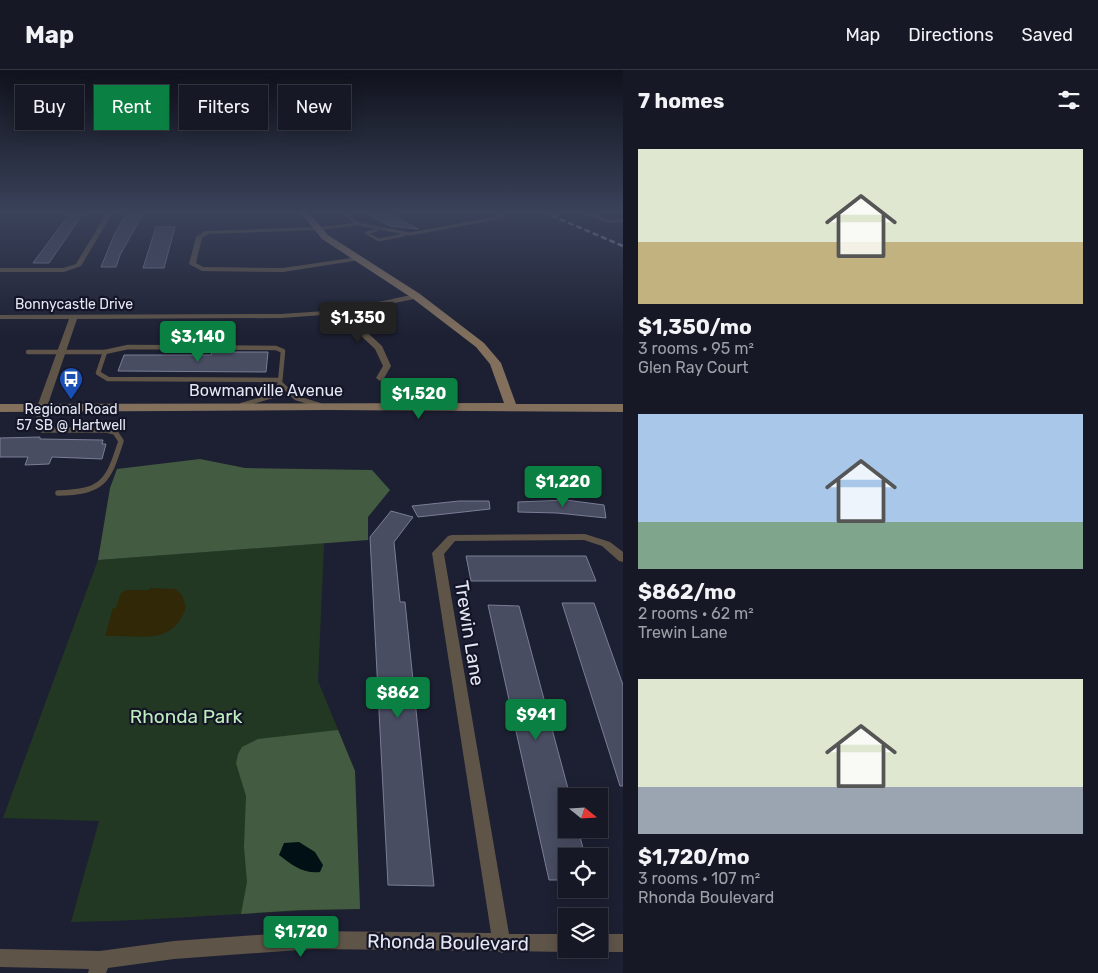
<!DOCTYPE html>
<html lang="en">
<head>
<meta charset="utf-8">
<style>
  :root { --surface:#161826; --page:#1f212e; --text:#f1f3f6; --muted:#9ea0a7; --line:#353743; --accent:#0b8043 }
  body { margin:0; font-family:Rubik,sans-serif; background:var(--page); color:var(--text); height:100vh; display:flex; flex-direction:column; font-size:19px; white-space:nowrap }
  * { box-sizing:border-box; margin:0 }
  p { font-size:16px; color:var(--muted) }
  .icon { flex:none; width:28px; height:28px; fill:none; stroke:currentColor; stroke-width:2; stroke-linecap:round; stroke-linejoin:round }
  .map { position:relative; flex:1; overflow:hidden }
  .sheet { display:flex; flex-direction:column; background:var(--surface); width:475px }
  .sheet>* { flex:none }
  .top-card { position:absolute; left:15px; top:15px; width:475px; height:45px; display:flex; gap:10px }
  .needle { width:32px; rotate:108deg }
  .tools { position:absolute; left:558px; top:718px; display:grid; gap:10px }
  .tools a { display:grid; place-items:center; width:50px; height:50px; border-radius:0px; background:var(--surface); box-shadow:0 2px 12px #0003,0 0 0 1px var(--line); font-size:25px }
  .price { position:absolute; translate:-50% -42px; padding:0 11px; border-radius:5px; background:var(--accent); color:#fff; font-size:16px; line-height:32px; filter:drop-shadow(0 1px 2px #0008) }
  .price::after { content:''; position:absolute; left:50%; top:30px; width:15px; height:11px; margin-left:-8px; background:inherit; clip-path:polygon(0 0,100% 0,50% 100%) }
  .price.selected { background:#222; color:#fff }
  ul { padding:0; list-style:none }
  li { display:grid; align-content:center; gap:10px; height:265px; padding:0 15px }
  li span { display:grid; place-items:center; height:155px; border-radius:0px; color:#555 }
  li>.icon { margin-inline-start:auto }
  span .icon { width:90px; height:90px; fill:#fffc; stroke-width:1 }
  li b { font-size:21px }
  h2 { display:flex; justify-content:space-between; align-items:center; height:60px; padding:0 15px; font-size:21px }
  .pill { padding:0 18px; border-radius:0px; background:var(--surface); box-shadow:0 2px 12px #0003,0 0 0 1px var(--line); font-size:18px; line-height:45px }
  .pill.selected { background:var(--accent); color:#fff }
  header { display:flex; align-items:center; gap:30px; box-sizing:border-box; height:70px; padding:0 25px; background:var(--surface); border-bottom:1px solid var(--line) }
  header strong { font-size:24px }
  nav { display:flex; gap:28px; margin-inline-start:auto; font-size:18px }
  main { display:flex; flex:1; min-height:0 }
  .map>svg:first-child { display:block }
</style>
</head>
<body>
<header>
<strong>Map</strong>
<nav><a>Map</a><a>Directions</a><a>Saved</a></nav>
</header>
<main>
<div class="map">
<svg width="623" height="903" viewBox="0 0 623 903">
  <rect width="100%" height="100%" fill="#1d2032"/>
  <!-- green -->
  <path fill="#233822" d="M324 473 318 611 355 701 360 839C263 840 167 851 71 852L99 751 3 748 98 490Z"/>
  <!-- forest -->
  <g fill="#435c41">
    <path d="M200 389 245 398 372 400 390 420 368 447V470L98 490 110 418 117 399Z"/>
    <path d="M338 660 355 701 360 839 299 840 241 844 247 812 244 777 246 726 236 693 238 684 242 677 258 669Z"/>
  </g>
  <!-- sand -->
  <path fill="#302807" d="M150 518 175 519 182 525 186 537C173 578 137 564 105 566L113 538H116L121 523 127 520H149Z"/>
  <!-- water -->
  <path fill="#001015" d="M299 772 315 782 323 795 320 802C303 804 292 795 279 785L284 773Z"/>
  <!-- building -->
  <g fill="#494d62" stroke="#7a7e96">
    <path d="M71 142H84L49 193H33Z"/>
    <path d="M128 142H144L120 185 116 197H101L115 163Z"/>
    <path d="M387 142 418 159 390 156 369 145Z"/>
    <path d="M156 157H175L164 198H143Z"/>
    <path d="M212 282H268L266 302 118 301 124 285H211Z"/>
    <path d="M40 367V369L103 370 102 374H106L102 389 52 387 49 394 25 395 28 387H0V368Z"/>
    <path d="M566 430 604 435 606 448 557 443 518 442V432Z"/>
    <path d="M459 431H489L490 439 418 447 412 436Z"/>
    <path d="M391 441 413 447 394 472 400 532H405L434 816 388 815 370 467Z"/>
    <path d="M466 486H586L596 511H471Z"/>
    <path d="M562 533H594L623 615V716H620Z"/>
    <path d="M488 535 519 536 570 726H566V759H578L585 786H566V810H549Z"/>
  </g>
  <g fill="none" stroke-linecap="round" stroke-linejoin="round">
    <!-- lane-far2 -->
    <g stroke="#5f5448" stroke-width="3">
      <path d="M342 142 358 154"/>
      <path d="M582 142 611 152 623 150"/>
      <path d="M209 144 210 142"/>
      <path d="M316 159 358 154 410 164 503 147 490 142"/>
      <path d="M377 160 366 163 379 170 404 165"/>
    </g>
    <!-- lane-far1 -->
    <g stroke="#5f5448" stroke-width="4.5">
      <path d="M28 282H105L128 277 276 278 283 281 280 313 296 328 319 335"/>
      <path d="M105 282 98 303 108 309 279 310"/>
      <path d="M242 335 275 325 280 313"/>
      <path d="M39 349 42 337"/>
    </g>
    <!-- lane -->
    <path stroke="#5f5448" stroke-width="5.5" d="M39 348 37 355 42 360H107L115 362 121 371C108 412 103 422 58 423"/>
    <!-- street -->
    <g fill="#5f5448" fill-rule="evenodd">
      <path d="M107 142H113L81 196 64 202H0V198H63L76 194Z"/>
      <path d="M316 157 318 158V160L208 164 202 168 196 193 203 197 283 198 358 187 360 188V190L283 202 202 201 189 194 196 167 205 161Z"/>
      <path d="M416 224H419V228L346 243 382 276 391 296 383 310 380 311 376 308 383 296 375 279 338 244 281 248 77 249 47 337 42 340 37 337 69 249H0V245L281 244 340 240Z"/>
      <path d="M585 464 610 472 623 482V492L619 491 602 476 584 470 455 471 444 484 509 864H566V879H572L566 882 506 881 502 883 497 881 313 879 174 889 108 898 106 903H88L89 899 0 897V879L100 881 174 871 313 861 491 863 432 483 448 466 452 465Z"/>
      <path d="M599 864H623V882H599L593 879H599Z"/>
    </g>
    <!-- secondary -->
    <path fill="#82705d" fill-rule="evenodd" d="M300 142H308L328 165 420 224 484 273 501 293 516 334H623V342L328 340 0 342V334L504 333 490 294 476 277 412 228 322 169Z"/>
    <!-- rail -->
    <path stroke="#999cab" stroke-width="2.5" stroke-dasharray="6 3" stroke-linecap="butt" d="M543 142 623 176"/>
  </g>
  <!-- sky -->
  <linearGradient id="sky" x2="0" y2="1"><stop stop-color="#10121c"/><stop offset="0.53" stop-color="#3a425a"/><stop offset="1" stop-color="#3a425a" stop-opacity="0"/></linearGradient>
  <rect width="623" height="268" fill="url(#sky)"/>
  <!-- icons -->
  <defs>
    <g id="bus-pin" transform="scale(1.25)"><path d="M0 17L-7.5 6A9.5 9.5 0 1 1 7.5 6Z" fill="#1a4fb4" stroke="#141628"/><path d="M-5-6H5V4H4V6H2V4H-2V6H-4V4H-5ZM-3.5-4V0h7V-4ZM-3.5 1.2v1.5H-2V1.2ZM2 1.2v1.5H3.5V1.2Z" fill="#fff"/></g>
  </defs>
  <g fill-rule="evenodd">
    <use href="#bus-pin" x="71" y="309"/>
  </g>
  <g text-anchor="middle" stroke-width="4.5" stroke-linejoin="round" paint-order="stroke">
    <!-- far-street labels -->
    <g font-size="14" fill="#e5e7f4" stroke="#141628">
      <text x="74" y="239">Bonnycastle Drive</text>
    </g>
    <!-- far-poi labels -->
    <g font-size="14" fill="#e5e7f4" stroke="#141628">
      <text x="71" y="344">Regional Road<tspan x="71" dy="16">57 SB @ Hartwell</tspan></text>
    </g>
    <!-- street labels -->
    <g font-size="16" fill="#e5e7f4" stroke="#141628">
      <text x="266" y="326">Bowmanville Avenue</text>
    </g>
    <!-- near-street labels -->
    <g font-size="19" fill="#e5e7f4" stroke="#141628">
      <text transform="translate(470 563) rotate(81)" y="7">Trewin Lane</text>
      <text transform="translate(448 872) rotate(1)" y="7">Rhonda Boulevard</text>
    </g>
    <!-- near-park labels -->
    <g font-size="19" fill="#bfeebc" stroke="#141628">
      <text x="186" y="653">Rhonda Park</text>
    </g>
  </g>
</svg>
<div class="tools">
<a><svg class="needle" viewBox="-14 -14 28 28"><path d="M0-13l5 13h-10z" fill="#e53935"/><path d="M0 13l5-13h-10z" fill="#9ea0a7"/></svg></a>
<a><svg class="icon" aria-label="locate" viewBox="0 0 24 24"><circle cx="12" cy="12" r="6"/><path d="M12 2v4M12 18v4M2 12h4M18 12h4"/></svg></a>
<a><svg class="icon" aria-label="layers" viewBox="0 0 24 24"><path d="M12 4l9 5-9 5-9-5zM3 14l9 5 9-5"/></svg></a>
</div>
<b class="price selected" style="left:358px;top:274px">$1,350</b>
<b class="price" style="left:198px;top:293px">$3,140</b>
<b class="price" style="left:419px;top:350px">$1,520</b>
<b class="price" style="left:563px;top:438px">$1,220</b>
<b class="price" style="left:398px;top:649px">$862</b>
<b class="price" style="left:536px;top:671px">$941</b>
<b class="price" style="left:301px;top:888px">$1,720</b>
<div class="top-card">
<a class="pill">Buy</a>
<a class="pill selected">Rent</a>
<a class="pill">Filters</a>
<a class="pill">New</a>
</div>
</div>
<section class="sheet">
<h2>7 homes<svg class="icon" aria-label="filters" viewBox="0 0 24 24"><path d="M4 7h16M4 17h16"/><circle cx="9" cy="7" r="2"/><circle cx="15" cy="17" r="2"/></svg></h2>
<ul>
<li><span style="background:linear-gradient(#dfe7d0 60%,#c2b280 0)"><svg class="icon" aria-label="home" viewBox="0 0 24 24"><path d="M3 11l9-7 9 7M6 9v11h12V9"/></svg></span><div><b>$1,350/mo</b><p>3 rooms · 95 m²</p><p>Glen Ray Court</p></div></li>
<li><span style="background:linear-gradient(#a9c7e8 70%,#7fa58c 0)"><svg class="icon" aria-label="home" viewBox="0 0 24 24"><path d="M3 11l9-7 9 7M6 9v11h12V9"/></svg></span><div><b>$862/mo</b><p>2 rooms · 62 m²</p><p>Trewin Lane</p></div></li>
<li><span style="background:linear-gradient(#dfe7d0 70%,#9aa5b1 0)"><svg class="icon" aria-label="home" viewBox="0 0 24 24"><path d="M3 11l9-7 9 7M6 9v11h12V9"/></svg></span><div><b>$1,720/mo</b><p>3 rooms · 107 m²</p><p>Rhonda Boulevard</p></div></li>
</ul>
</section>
</main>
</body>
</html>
